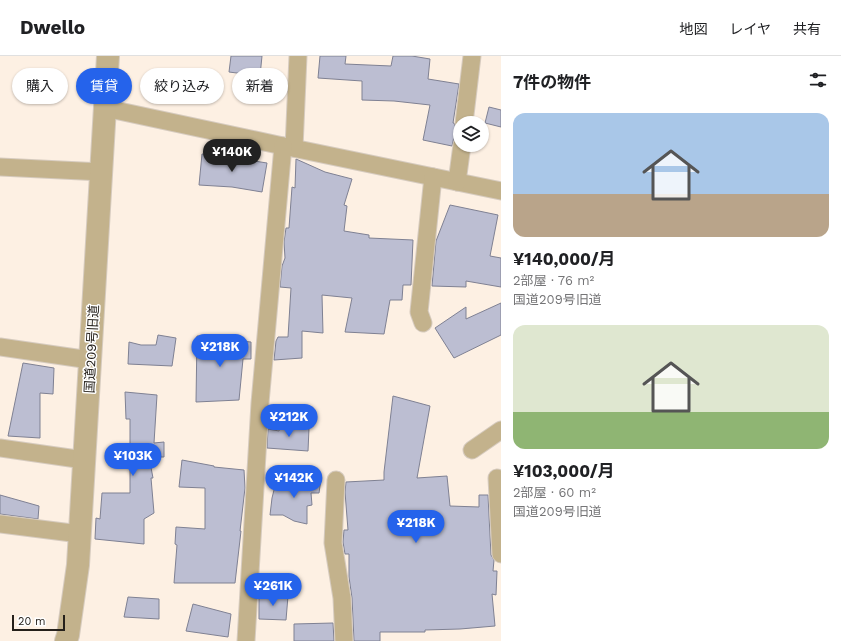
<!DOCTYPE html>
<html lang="ja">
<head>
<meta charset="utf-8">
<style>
  :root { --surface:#fff; --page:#f6f6f6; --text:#202124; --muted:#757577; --line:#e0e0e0; --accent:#2563eb }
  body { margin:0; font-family:"Work Sans","Noto Sans JP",sans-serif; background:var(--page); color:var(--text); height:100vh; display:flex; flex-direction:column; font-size:15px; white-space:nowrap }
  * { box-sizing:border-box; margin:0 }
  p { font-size:13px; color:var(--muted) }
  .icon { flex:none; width:22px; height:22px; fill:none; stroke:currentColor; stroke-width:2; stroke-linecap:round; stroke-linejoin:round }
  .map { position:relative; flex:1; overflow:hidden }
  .panel { display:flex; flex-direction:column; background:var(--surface); width:340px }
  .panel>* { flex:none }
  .banner { position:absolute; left:12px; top:12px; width:380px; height:36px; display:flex; gap:8px }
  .fabs { position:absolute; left:453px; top:60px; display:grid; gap:8px }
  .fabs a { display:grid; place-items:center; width:36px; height:36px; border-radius:50%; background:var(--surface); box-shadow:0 1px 3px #0004; font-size:20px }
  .scale { position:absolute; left:12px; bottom:10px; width:53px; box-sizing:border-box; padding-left:4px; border:2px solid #25201a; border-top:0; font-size:11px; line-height:14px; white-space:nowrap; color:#25201a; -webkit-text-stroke:3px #fff; paint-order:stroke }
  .price { position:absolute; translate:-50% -34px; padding:0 9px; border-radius:14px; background:var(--accent); color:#fff; font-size:13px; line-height:26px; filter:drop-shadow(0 1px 2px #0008) }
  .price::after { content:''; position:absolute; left:50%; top:24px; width:12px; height:9px; margin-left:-6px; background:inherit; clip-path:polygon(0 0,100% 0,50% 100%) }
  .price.selected { background:#222; color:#fff }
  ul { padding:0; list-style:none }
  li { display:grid; align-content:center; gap:8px; height:212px; padding:0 12px }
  li span { display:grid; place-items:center; height:124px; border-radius:12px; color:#555 }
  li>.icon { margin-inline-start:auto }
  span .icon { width:72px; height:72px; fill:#fffc; stroke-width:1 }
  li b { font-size:17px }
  h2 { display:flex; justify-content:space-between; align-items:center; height:48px; padding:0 12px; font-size:17px }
  .chip { padding:0 14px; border-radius:18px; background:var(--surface); box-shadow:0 1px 3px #0004; font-size:14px; line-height:36px }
  .chip.selected { background:var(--accent); color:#fff }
  header { display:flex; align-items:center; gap:24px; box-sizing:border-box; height:56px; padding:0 20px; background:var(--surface); border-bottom:1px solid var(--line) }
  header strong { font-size:19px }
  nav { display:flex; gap:22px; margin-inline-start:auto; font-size:14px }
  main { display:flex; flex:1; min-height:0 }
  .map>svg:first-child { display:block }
</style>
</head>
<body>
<header>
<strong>Dwello</strong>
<nav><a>地図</a><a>レイヤ</a><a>共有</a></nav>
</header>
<main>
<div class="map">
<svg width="501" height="585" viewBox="0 0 501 585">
  <rect width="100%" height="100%" fill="#fdf0e3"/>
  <!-- building -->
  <g fill="#bcbed2" stroke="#7f8193">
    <path d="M231 0H262L260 20 229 16Z"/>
    <path d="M320 0H346L345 8 391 10 393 0H412L430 3 428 23 459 28 453 67H454L456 72 452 90 423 84 430 49 394 45 362 44V25L318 22Z"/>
    <path d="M489 51 501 54V71L485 67Z"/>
    <path d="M202 98 229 100V101L267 107 262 136 232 131 199 129Z"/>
    <path d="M296 103 325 116 352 123 344 149 347 150 344 175 369 179V182L413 184 411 229H403L402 244H390L384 278 345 276 352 242 322 239 323 277 302 275V302L274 304 276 285 278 281H288L291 232 280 231 282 210 285 202 284 186 286 172H289L292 131 295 132Z"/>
    <path d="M450 149 498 159 490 200 501 202V231L466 225V231L432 230 436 185Z"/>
    <path d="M501 247V279L454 302 435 272 466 251V263Z"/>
    <path d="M158 279 176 282 172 310 128 308 129 286 141 289H156Z"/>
    <path d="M197 280 217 281V283L251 286V303H243L239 344 196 346Z"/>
    <path d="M23 307 54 312 53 338 40 337V382L8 380Z"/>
    <path d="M125 336 157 339 154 387 164 386V401H149L153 422H151L154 457 144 463V488L95 483 96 462 100 463 102 437H130V363H126Z"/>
    <path d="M393 340 430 350 417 422 447 420 450 450 479 451V439H488L491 499 494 504 493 515H497L496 539 492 538 495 570 460 573 425 574V576H380V585H354L352 542 349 521V498H345L343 486 344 474H348L345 436 346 426 384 424V416Z"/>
    <path d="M280 369 309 372 308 395 267 392 268 373 279 375Z"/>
    <path d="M182 404 214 410V411L244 414 245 432 240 475H241L235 527H174L177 489 175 488 176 471 205 473V432L179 431Z"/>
    <path d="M301 421 321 423 319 437H311L312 449 307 450V468L294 465 283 459H270L272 442 276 426 282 427 301 426Z"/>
    <path d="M0 439 39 450 38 463 0 458Z"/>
    <path d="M259 539 288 540 286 564 259 563Z"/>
    <path d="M128 541 159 543V563L124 561Z"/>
    <path d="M193 548 231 558 228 581 186 575Z"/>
    <path d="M333 567 334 585H294V568Z"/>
  </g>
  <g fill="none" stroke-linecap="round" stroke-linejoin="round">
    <!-- minor casing -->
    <g stroke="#d6cbbf" stroke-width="19">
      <g id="minor">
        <path d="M105 52 283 90 501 135"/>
        <path d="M464 67 472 0"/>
        <path d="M294 92 298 0"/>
        <path d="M0 111 102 116"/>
        <path d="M457 126 462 89"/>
        <path d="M423 267 419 256 433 121"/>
        <path d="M0 291 90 304"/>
        <path d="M0 392 84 404"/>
        <path d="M472 394 501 374"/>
        <path d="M497 422 501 498"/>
        <path d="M336 424 333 487 342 542 344 585"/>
        <path d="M0 468 80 478"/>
        <path d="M246 585 260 347 283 90"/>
      </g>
    </g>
    <!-- tertiary casing -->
    <g stroke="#d6cbbf" stroke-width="24">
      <path id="tertiary" d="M66 585 68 579 78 509 108 0"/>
    </g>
    <!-- minor -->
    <use href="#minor" stroke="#c3b28c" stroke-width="17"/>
    <!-- tertiary -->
    <use href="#tertiary" stroke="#c3b28c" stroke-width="22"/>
  </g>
  <g text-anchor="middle" stroke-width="3" stroke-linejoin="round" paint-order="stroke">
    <!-- street labels -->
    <g font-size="13" fill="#25201a" stroke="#fff">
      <text transform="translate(91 293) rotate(-87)" y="5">国道209号旧道</text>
    </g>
  </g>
</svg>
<div class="fabs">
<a><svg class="icon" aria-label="layers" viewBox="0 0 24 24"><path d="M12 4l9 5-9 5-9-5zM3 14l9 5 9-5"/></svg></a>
</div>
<div class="scale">20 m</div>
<b class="price selected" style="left:232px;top:117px">¥140K</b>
<b class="price" style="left:220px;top:312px">¥218K</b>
<b class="price" style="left:289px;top:382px">¥212K</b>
<b class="price" style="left:133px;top:421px">¥103K</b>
<b class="price" style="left:294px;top:443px">¥142K</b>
<b class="price" style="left:416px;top:488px">¥218K</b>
<b class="price" style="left:273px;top:551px">¥261K</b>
<div class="banner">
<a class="chip">購入</a>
<a class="chip selected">賃貸</a>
<a class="chip">絞り込み</a>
<a class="chip">新着</a>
</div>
</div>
<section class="panel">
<h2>7件の物件<svg class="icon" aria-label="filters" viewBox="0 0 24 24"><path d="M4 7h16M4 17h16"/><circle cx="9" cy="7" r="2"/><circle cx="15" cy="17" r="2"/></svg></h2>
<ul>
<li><span style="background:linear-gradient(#a9c7e8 65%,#b9a48a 0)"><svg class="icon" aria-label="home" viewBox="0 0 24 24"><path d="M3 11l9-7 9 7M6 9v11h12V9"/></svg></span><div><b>¥140,000/月</b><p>2部屋 · 76 m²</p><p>国道209号旧道</p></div></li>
<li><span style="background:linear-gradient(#dfe7d0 70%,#8fb573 0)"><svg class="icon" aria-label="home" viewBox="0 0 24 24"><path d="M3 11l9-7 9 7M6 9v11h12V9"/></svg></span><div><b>¥103,000/月</b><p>2部屋 · 60 m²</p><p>国道209号旧道</p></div></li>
</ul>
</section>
</main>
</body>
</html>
